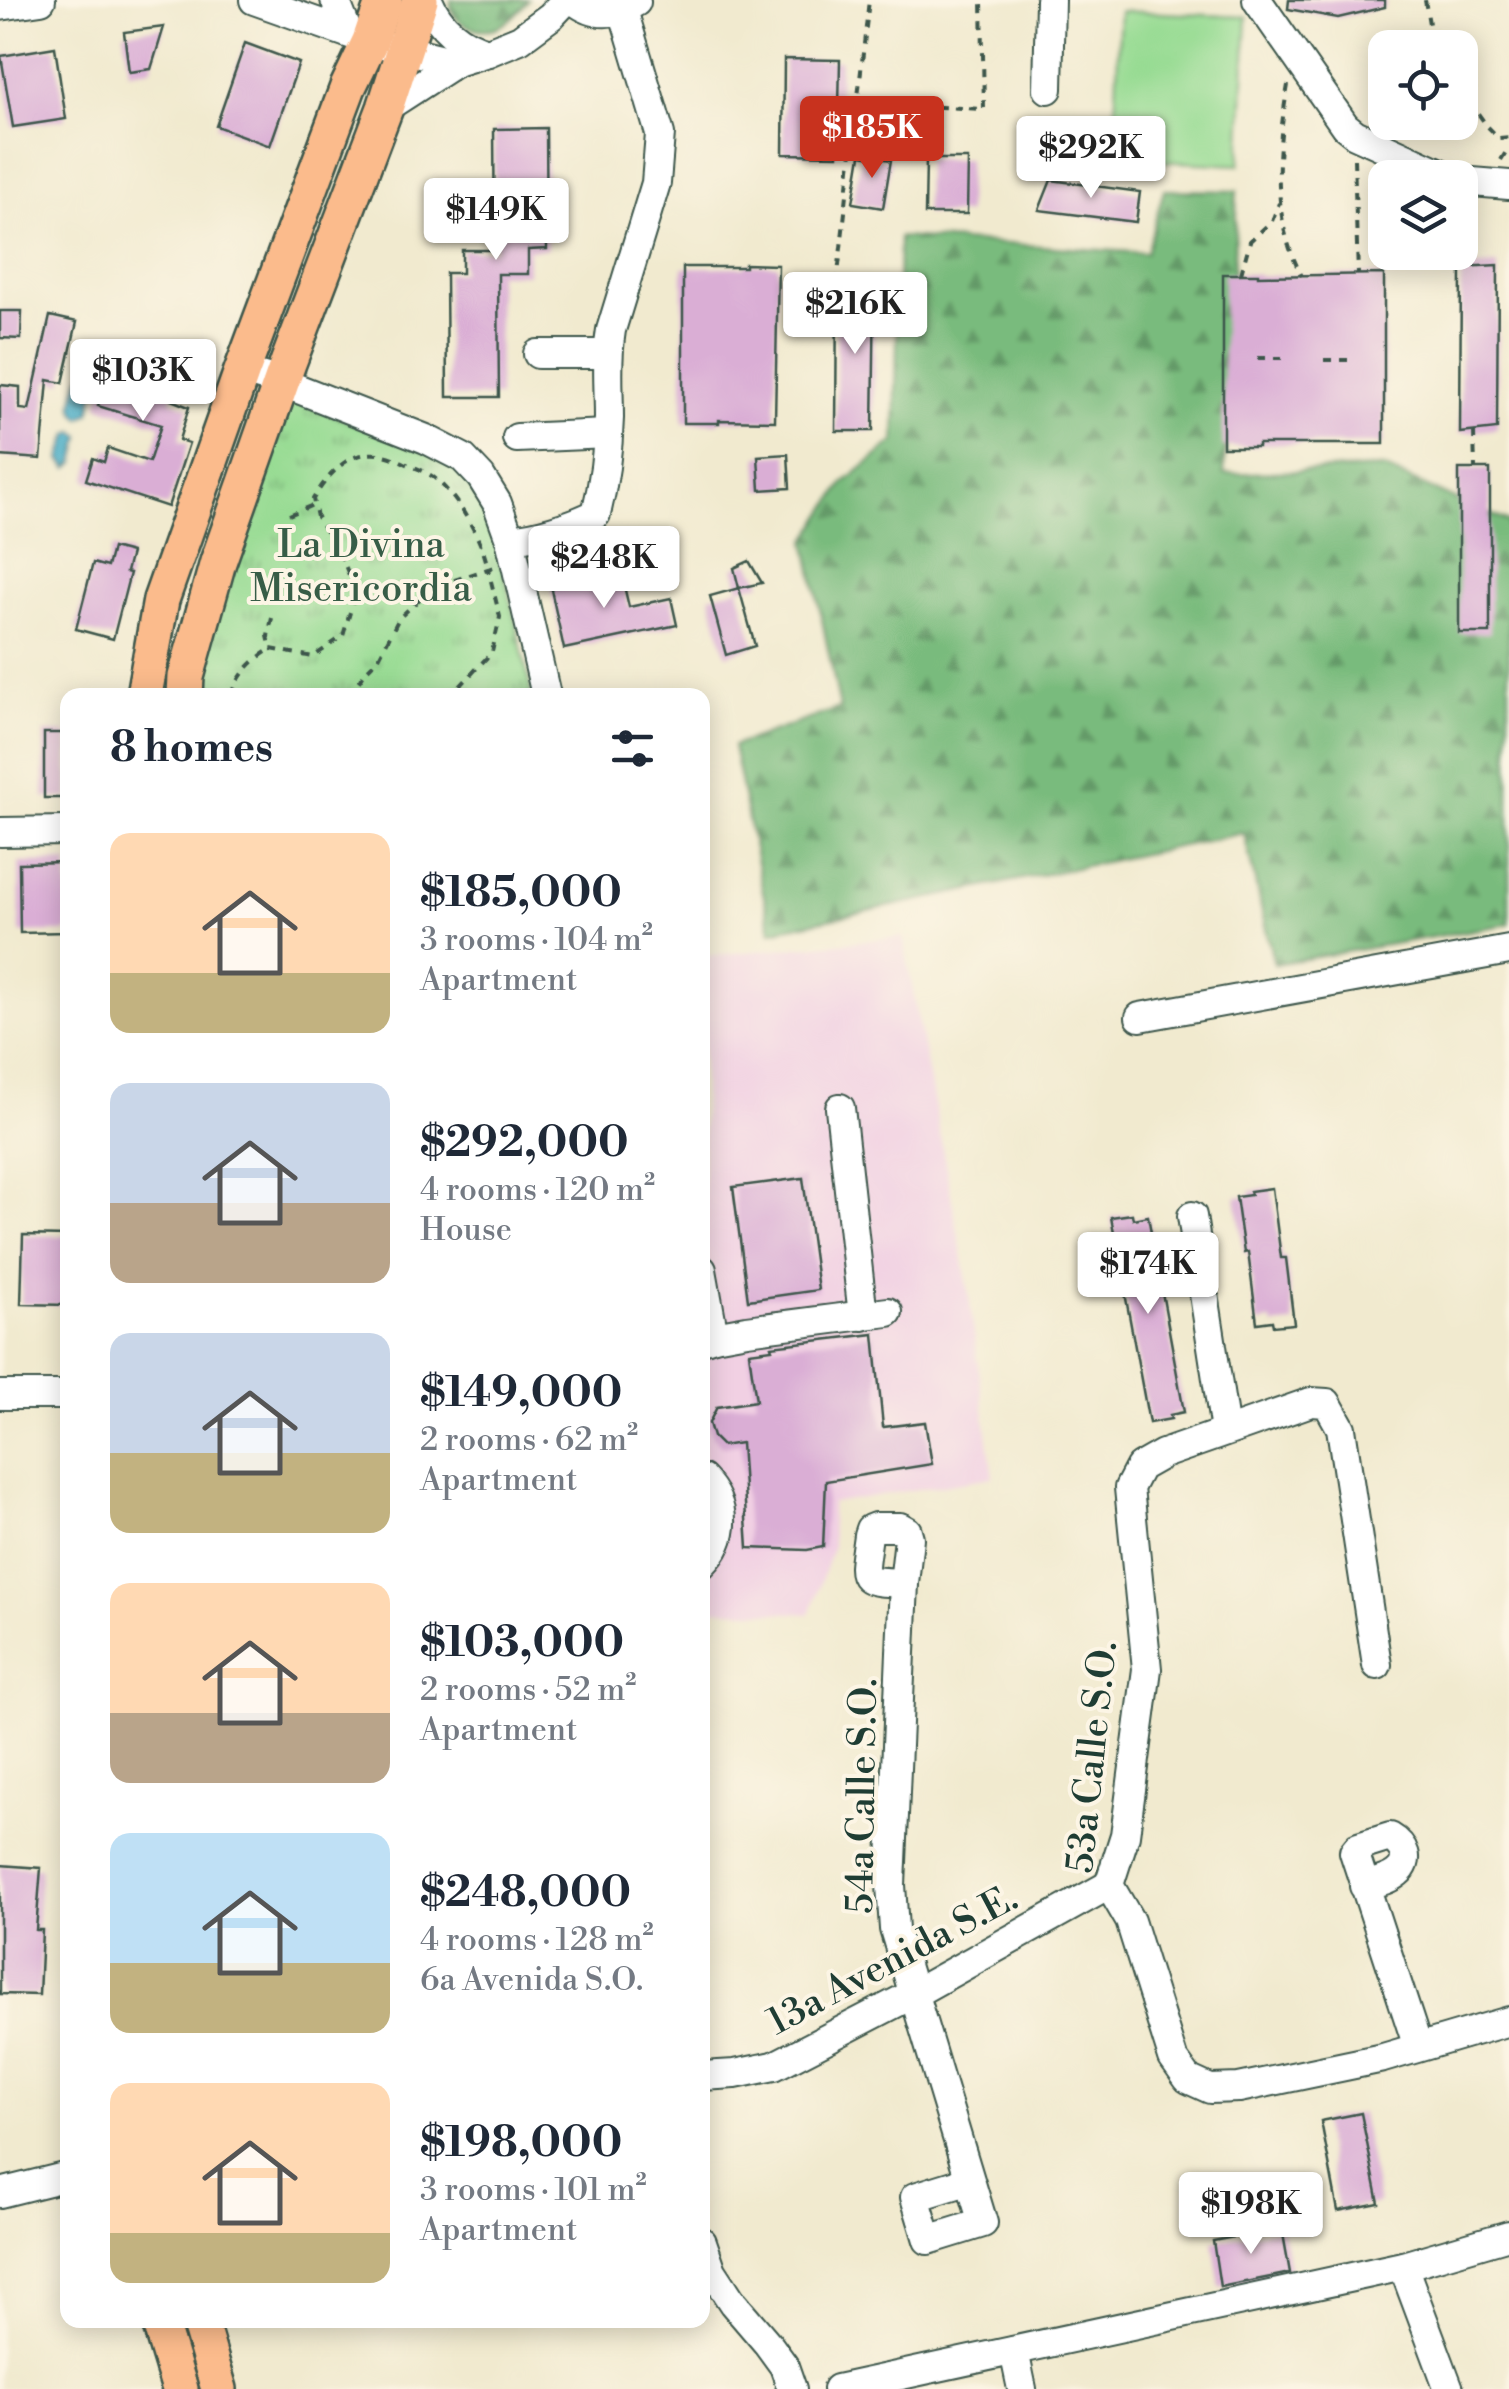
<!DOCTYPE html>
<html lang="en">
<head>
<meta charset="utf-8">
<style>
  :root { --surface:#fff; --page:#f6f6f7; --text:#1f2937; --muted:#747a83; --accent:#c8321e }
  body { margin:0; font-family:"Libre Bodoni",serif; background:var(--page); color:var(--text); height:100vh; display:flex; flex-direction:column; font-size:38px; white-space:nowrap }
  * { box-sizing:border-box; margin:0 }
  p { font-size:32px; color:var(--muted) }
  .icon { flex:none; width:55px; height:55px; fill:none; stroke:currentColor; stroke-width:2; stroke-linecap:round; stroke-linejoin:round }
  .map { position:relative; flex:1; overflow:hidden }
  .sheet { position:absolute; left:60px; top:688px; width:650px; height:1640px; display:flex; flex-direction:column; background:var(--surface); border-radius:20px; box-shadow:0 5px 25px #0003 }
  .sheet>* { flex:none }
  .buttons { position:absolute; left:1368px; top:30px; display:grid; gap:20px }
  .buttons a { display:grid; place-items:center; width:110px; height:110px; border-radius:20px; background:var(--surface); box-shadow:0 5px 25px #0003; font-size:50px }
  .price { position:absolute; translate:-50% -85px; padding:0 22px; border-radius:10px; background:#fff; color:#222; font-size:32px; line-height:65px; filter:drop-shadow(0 2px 5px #0008) }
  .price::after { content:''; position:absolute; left:50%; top:60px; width:30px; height:22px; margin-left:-15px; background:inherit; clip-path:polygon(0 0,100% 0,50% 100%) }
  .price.active { background:var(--accent); color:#fff }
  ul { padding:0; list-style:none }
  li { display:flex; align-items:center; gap:30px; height:250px; padding:0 50px }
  li span { display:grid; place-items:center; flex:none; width:280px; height:200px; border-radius:20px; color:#555 }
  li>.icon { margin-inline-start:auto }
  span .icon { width:120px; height:120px; fill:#fffc; stroke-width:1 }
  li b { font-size:42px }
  h2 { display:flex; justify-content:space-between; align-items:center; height:120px; padding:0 50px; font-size:42px }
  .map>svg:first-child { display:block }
</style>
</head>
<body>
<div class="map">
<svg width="1509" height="2389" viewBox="0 0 1509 2389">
  <defs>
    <pattern id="grass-tufts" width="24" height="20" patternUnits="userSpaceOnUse" patternTransform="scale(2.5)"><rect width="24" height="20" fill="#97db93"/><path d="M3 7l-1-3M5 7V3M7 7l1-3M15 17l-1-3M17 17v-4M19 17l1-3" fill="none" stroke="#7bb379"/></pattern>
    <pattern id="forest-firs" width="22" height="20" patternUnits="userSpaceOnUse" patternTransform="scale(2.5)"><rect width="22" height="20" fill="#79bb7d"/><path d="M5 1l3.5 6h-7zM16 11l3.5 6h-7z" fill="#639967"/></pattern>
    <pattern id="water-ripples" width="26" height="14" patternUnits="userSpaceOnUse" patternTransform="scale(2.5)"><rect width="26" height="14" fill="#46acc6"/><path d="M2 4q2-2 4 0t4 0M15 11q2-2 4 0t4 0" fill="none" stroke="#3a8da2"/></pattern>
  </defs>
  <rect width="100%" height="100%" fill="#fcf5e5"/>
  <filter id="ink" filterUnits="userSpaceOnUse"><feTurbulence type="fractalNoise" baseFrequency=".01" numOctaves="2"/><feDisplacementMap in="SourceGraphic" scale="20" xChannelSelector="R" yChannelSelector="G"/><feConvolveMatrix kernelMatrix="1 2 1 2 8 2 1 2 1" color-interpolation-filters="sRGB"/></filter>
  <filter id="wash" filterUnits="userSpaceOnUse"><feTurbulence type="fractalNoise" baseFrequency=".0048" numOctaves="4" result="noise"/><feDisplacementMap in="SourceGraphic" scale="40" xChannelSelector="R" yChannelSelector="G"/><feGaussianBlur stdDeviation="2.25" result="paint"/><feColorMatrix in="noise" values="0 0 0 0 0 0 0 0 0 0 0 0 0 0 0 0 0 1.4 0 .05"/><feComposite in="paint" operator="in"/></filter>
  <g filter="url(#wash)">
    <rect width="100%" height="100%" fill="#f1eacf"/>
    <!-- built -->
    <path fill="#f1d0e3" d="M903 937 967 1281 993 1477 831 1503 832 1548 810 1614 707 1609 703 1614V956Z"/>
    <!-- grass -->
    <path fill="url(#grass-tufts)" stroke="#5b8c64" stroke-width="2.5" d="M286 396 455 464 472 482 498 546 532 695H192Z"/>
    <!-- forest -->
    <g fill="url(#forest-firs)" stroke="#4c7c58" stroke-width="2.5">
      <path d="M451 0H528C521 9 508 23 498 27 478 35 447 23 451 0Z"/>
      <path d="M1164 190 1237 191 1224 474 1383 468 1509 522V924L1274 964 1244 833 771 931 733 746 840 708 806 541 844 483 895 441 899 237 1146 253Z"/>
    </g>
    <!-- pitch -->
    <path fill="#97db93" stroke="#5b8c64" stroke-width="2.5" d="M1120 11 1247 17 1240 165 1113 159Z"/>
    <!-- water -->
    <g fill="url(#water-ripples)" stroke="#32747d" stroke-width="2.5">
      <path d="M92 374 97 381 90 413 81 418C67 410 77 391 80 377L83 375Z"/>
      <path d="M75 432 81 436 75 463 68 468 61 459 69 434Z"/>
    </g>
    <g id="blocks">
      <!-- building -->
      <g fill="#daaed5">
        <path d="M1289 0H1385V7L1338 18 1288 9Z"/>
        <path d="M164 27 151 69 129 72 124 32Z"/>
        <path d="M245 43 299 63 270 146 216 126Z"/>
        <path d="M55 47 66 119 13 127 1 56Z"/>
        <path d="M784 59 840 60 838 155 783 154Z"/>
        <path d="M546 128 547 249 528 250V274H498L499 397H447L446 273H462V250H495L494 129Z"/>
        <path d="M861 155 891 160 883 208 853 203Z"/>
        <path d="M926 159H968L967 214H925Z"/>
        <path d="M1051 180 1140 192 1136 222 1039 210Z"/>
        <path d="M745 264 778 265 775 421 719 420V423H683V267H745Z"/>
        <path d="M1498 265 1497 429 1460 433 1461 267Z"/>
        <path d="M1223 274H1258V276L1384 274V444H1258V447H1223Z"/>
        <path d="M837 283 875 285 873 431H836Z"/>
        <path d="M0 311H22L21 339 0 338Z"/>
        <path d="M50 316 77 322 63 383 48 380 41 459 0 456V385L20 387V409L29 410Z"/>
        <path d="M111 340 183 368 171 400 189 407 179 440 189 443 168 507 86 480 93 458 104 462 108 448 149 462 161 425 98 406 108 370 101 368Z"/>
        <path d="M788 454 790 488 760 490 758 456Z"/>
        <rect x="1459" y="469" width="31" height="164"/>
        <path d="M112 548 131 553 126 572 130 573 113 639 76 629 93 563 107 567Z"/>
        <path d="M749 561 762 583 739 588 734 568Z"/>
        <path d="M620 569 629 607 671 598 677 625 564 649 550 585Z"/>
        <path d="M739 588 755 646 726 655 710 596Z"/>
        <rect x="44" y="733" width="24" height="65"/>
        <path d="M68 862V932L20 933 19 863Z"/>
        <path d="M803 1178 818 1290 748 1300 733 1187Z"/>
        <path d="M1272 1188 1281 1258H1286L1294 1324 1273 1326 1272 1321 1257 1323 1248 1252 1244 1253 1236 1197 1251 1195 1250 1191Z"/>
        <path d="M1132 1214 1133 1219 1148 1216 1184 1412 1170 1415 1171 1419 1149 1423 1111 1217Z"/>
        <path d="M23 1235 68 1236V1305L21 1304Z"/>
        <path d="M874 1334 883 1427 925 1422 932 1464 826 1481 823 1547 807 1550 748 1548 741 1443 722 1446 713 1437 709 1423 717 1407 756 1401 749 1352 772 1349 771 1346Z"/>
        <path d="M0 1865 41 1868 36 1930H42L39 1995 0 1994Z"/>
        <path d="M1361 2113 1379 2203 1338 2211 1321 2121Z"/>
        <path d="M1282 2228 1290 2273 1220 2287 1213 2241Z"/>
      </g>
    </g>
  </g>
  <g filter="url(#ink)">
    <use href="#blocks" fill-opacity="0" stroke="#3e574b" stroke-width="2.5"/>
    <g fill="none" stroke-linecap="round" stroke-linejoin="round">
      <!-- minor casing -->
      <g stroke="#3e574b" stroke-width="32">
        <g id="minor">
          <path d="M254 0 370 41 456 62 488 52 520 39 551 16 566 0"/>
          <path d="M335 0 348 33"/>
          <path d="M428 0C439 27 461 45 488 52"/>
          <path d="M574 0C595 17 615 15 636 2"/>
          <path d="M1257 0 1345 126 1355 134 1452 178"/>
          <path d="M0 6 41 0"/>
          <path d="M1048 89 1050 0"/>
          <path d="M385 108 456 62"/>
          <path d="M1460 181 1509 185"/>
          <path d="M538 354H607"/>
          <path d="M242 371 281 382 426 439 463 458 481 477 497 503 510 539 546 695"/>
          <path d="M517 438 608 434"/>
          <path d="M510 539C541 536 568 527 596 514 604 482 608 451 609 418 609 388 606 360 611 330L656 183 660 134 623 10"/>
          <path d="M0 832 68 831"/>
          <path d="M1140 1017 1509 950"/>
          <path d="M840 1108 863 1316"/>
          <path d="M1192 1216 1225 1431"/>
          <path d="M702 1270 714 1336"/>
          <path d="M702 1340 714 1336 747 1330 888 1312"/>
          <path d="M0 1395H68"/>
          <path d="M702 1479C727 1505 728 1538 702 1564"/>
          <path d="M875 1527H900L907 1531 909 1538 904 1583C856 1581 862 1581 868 1535L870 1529Z"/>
          <path d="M904 1583 891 1885 894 1929 983 2223 928 2240 915 2197 970 2180"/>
          <path d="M1377 1665 1341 1428 1327 1403 1311 1402 1163 1454 1140 1467 1129 1488 1147 1669 1125 1835 1109 1885 1130 1921 1173 2058 1188 2079 1210 2089 1239 2088 1383 2058 1509 2021"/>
          <path d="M1364 1886C1374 1883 1389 1880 1397 1873 1412 1861 1404 1845 1390 1837L1358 1847 1354 1852 1418 2047"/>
          <path d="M702 2076 735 2074 774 2066 915 1993 1109 1885"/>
          <path d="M0 2193 68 2176"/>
          <path d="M702 2242 712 2271 733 2303 768 2344 784 2366 792 2389"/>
          <path d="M1403 2266 1449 2389"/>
          <path d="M1014 2351 1022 2389"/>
          <path d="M837 2389 1403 2266 1509 2235"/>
        </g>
      </g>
      <!-- major casing -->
      <g stroke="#3e574b" stroke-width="40">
        <g id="major">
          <path d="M144 695 161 600 242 371 348 87 370 41 384 0"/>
          <path d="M185 695 186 677 218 562 288 363 385 108 420 0"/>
          <path d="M159 2320 180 2389"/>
          <path d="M199 2320 219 2389"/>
        </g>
      </g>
      <!-- path -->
      <g stroke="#3e574b" stroke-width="4" stroke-dasharray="8 8" stroke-linecap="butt">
        <path d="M1425 0 1431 36 1436 48"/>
        <path d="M1288 85C1277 148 1270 218 1302 276"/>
        <path d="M1460 88 1487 126 1499 138 1509 137"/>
        <path d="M857 103 984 109 982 0"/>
        <path d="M1354 159 1358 274"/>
        <path d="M1501 160 1509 147"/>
        <path d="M1241 274 1250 241 1272 221 1279 203"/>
        <path d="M837 283 869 0"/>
        <path d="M1258 358H1289"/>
        <path d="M1324 360H1348"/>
        <path d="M1474 432 1475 468"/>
        <path d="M289 515 313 505"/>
        <path d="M272 618 268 636 271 649 313 657 343 636 356 592 342 558 317 517 313 499C323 483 338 462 358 456 374 451 389 455 403 462 415 468 429 472 438 481 460 501 483 541 488 569L493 567"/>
        <path d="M232 695C238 675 253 659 271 649"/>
        <path d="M350 695 366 671 378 659 399 618 433 587 488 569 500 617 492 652 452 695"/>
      </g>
      <!-- minor -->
      <use href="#minor" stroke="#fff" stroke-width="28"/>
      <!-- major -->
      <use href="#major" stroke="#fbbb8c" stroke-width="35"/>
    </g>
  </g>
  <g text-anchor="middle" stroke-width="8" stroke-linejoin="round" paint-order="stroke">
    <!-- park labels -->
    <g font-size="38" fill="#375d47" stroke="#fcf5e5">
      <text x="361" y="557">La Divina<tspan x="361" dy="44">Misericordia</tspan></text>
    </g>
    <!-- street labels -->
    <g font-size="38" fill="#1f3d34" stroke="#fcf5e5">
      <text transform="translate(1091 1757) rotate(-84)" y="13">53a Calle S.O.</text>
      <text transform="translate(861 1796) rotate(-89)" y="13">54a Calle S.O.</text>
      <text transform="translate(892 1959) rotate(-28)" y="13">13a Avenida S.E.</text>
    </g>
  </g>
</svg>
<div class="buttons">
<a><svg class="icon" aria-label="locate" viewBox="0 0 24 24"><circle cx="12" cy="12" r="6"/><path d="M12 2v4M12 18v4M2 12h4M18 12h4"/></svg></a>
<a><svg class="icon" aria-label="layers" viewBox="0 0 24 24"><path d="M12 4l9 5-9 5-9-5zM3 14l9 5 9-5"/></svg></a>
</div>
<b class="price active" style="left:872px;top:181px">$185K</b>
<b class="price" style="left:1091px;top:201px">$292K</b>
<b class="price" style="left:496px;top:263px">$149K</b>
<b class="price" style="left:855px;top:357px">$216K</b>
<b class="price" style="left:143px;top:424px">$103K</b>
<b class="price" style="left:604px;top:611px">$248K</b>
<b class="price" style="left:1148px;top:1317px">$174K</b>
<b class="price" style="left:1251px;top:2257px">$198K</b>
<section class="sheet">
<h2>8 homes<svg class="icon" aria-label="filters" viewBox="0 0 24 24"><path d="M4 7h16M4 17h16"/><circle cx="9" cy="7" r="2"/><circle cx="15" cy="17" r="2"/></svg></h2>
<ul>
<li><span style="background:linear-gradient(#ffd9b3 70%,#c2b280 0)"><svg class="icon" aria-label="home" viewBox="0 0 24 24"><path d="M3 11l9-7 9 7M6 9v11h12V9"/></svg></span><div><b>$185,000</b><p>3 rooms · 104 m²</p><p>Apartment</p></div></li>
<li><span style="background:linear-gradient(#c9d6e8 60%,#b9a48a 0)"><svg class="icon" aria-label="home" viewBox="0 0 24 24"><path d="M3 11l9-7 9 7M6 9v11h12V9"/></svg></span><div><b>$292,000</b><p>4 rooms · 120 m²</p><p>House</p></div></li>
<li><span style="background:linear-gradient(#c9d6e8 60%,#c2b280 0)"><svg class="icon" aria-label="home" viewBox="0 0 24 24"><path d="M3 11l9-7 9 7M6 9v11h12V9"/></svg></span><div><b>$149,000</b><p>2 rooms · 62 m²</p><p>Apartment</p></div></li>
<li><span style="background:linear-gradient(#ffd9b3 65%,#b9a48a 0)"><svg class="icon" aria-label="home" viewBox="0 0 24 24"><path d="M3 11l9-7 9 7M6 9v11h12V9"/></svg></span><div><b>$103,000</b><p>2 rooms · 52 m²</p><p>Apartment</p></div></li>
<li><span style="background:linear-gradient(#bfe0f5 65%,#c2b280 0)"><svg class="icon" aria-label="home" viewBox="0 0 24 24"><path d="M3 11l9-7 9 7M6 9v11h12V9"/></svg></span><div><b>$248,000</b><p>4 rooms · 128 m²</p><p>6a Avenida S.O.</p></div></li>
<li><span style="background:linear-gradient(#ffd9b3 75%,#c2b280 0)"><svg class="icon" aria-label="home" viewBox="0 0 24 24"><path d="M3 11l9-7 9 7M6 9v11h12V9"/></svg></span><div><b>$198,000</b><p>3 rooms · 101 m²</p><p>Apartment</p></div></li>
</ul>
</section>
</div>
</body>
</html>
